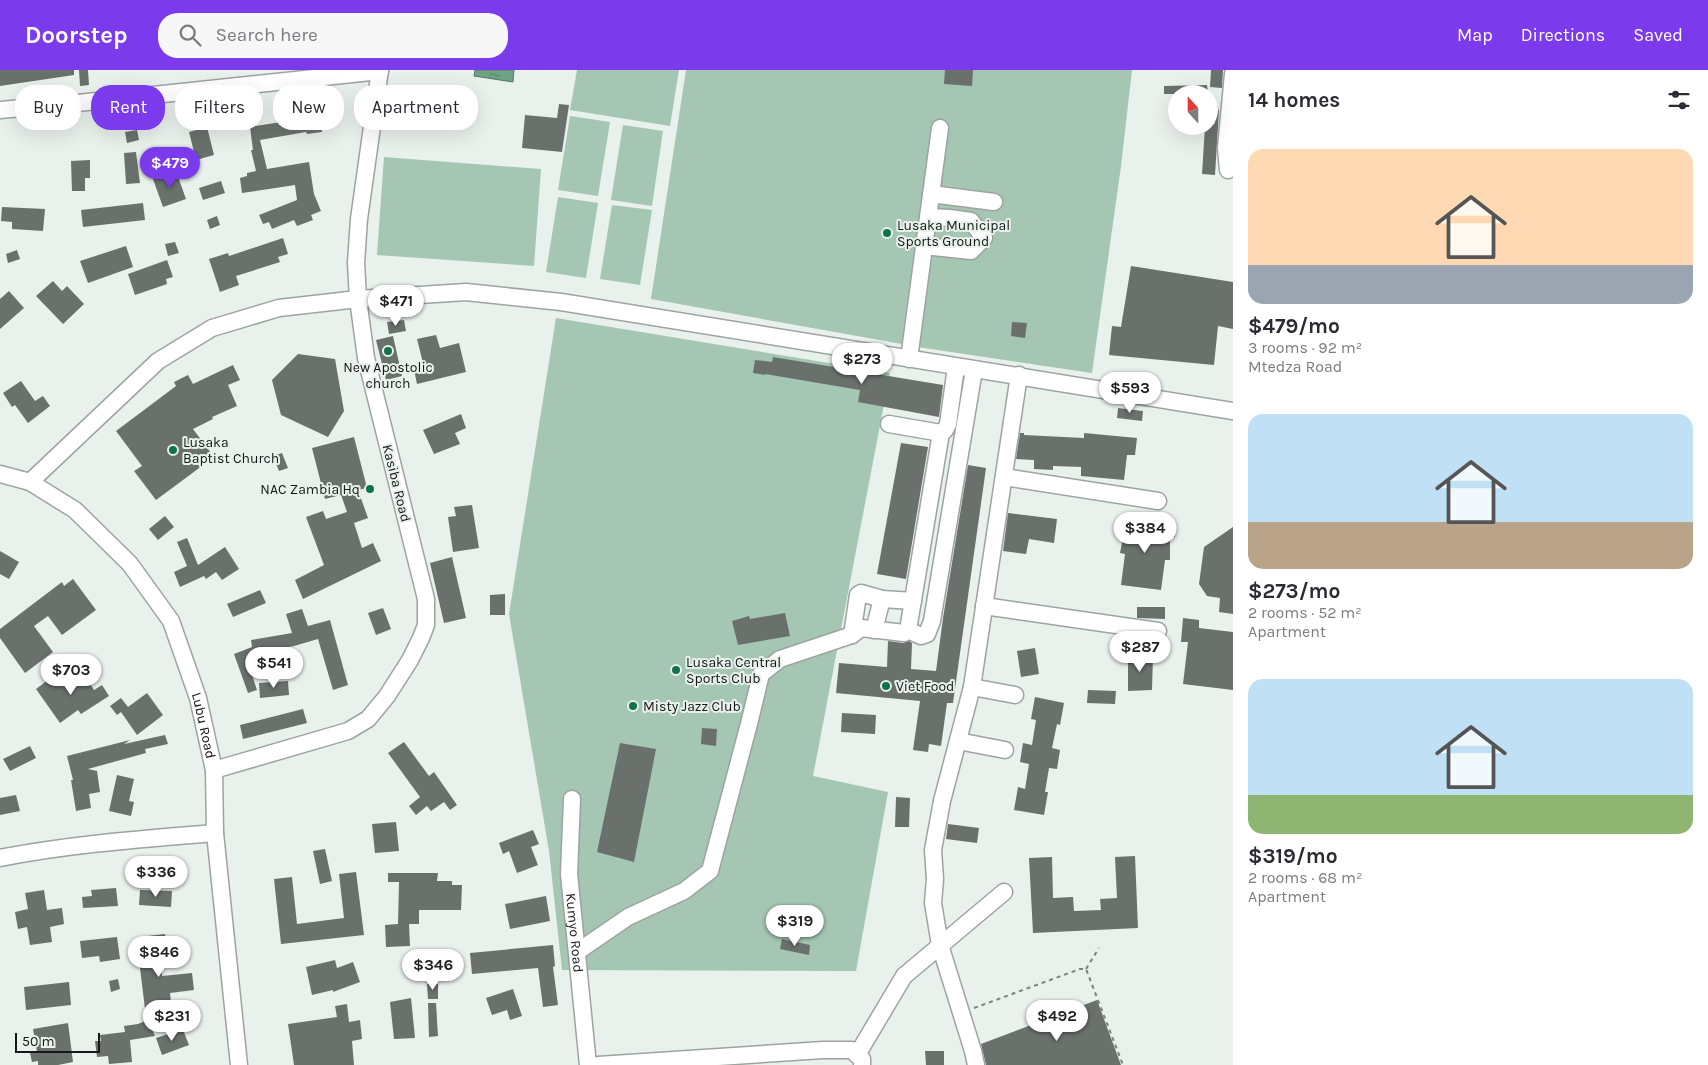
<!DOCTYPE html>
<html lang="en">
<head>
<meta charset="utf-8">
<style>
  :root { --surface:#fff; --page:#f7f7f7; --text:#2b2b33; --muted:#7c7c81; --accent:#7c3aed }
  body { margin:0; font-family:Karla,sans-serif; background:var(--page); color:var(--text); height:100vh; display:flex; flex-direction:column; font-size:19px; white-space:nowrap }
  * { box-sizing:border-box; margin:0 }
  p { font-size:16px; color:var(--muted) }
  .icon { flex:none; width:28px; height:28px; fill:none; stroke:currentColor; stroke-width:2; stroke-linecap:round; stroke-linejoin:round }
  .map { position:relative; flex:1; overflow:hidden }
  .sheet { display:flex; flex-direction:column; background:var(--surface); width:475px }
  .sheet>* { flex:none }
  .top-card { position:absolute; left:15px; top:15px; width:475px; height:45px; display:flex; gap:10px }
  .needle { width:32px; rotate:339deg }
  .fabs { position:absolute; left:1168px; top:15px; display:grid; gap:10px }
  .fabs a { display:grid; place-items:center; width:50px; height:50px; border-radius:50%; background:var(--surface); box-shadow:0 5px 20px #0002; font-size:25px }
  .scale { position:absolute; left:15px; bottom:12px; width:85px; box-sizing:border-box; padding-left:5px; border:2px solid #151816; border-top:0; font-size:14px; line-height:18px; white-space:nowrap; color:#151816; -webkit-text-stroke:4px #e9f1ec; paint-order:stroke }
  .price { position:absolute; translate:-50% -42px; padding:0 11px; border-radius:18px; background:#fff; color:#222; font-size:16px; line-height:32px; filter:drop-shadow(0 1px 2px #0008) }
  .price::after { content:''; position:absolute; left:50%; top:30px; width:15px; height:11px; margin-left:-8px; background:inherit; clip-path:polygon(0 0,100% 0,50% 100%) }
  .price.active { background:var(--accent); color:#fff }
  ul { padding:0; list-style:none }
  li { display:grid; align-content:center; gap:10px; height:265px; padding:0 15px }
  li span { display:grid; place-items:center; height:155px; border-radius:15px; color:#555 }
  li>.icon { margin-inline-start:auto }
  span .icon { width:90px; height:90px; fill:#fffc; stroke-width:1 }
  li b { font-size:21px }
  h2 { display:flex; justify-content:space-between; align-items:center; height:60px; padding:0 15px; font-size:21px }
  .chip { padding:0 18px; border-radius:20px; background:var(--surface); box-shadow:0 5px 20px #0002; font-size:18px; line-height:45px }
  .chip.active { background:var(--accent); color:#fff }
  header { display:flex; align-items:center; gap:30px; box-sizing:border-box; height:70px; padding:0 25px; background:var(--accent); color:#fff }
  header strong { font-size:24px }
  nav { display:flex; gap:28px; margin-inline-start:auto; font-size:18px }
  .search { width:350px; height:45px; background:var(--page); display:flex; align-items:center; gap:12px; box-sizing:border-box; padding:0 18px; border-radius:20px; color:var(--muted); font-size:19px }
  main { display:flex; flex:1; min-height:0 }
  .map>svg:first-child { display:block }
</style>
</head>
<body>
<header>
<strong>Doorstep</strong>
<div class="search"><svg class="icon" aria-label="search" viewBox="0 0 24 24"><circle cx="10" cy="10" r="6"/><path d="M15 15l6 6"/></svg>Search here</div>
<nav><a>Map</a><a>Directions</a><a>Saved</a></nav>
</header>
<main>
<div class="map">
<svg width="1233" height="995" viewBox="0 0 1233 995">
  <defs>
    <pattern id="water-ripples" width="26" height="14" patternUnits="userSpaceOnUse" patternTransform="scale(1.25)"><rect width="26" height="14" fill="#6da284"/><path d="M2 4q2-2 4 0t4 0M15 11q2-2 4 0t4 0" fill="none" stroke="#58836b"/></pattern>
  </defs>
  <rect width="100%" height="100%" fill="#e9f1ec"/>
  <!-- grass -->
  <g fill="#a4c6b2">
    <path d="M577 0H679L670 56 570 40Z"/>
    <path d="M686 0H1132L1121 96 1092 303 924 278 651 229Z"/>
    <path d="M570 46 610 52 598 126 558 120Z"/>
    <path d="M623 55 663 61 652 136 611 130Z"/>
    <path d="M384 87 541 99 534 196 377 185Z"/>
    <path d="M558 127 598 133 586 208 546 202Z"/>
    <path d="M612 135 652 140 640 215 600 209Z"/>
    <path d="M556 248 890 303 813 706 888 722 856 901 562 900 549 781 509 544Z"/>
  </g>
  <!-- water -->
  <path fill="url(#water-ripples)" stroke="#537963" d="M475 0H514L513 12 474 6Z"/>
  <!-- building -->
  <g fill="#6a716d">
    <path d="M0 0H74V5L0 16Z"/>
    <path d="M79 0H88L89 15 80 16Z"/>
    <path d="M945 0H973L972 16 944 14Z"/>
    <path d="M1211 0H1223L1222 18 1210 17Z"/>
    <path d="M1207 15 1208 24H1164V16Z"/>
    <path d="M559 34 569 35 562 82 522 78 525 45 557 48Z"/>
    <path d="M1217 35 1219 41 1215 105 1202 104 1205 56H1209V53L1215 54 1209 38Z"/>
    <path d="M320 46 322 62 307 64 306 62 260 70 267 99 309 92 314 124 321 141 311 145 313 150 297 156 294 150 272 159 269 152 263 154 259 145 297 130 295 115 242 123 240 108 247 106V103L256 101 251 80H253L250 57Z"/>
    <path d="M207 57 214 85 196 90 189 62Z"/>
    <path d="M137 60 139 70 127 73 125 62Z"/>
    <path d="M136 82 140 113 126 114 124 83Z"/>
    <path d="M90 90V108H85V121H72L71 91Z"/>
    <path d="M176 101 186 129 163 137 153 109Z"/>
    <path d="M221 111 225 123 203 130 199 118Z"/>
    <path d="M143 133 145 150 83 157 81 140Z"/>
    <path d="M2 137 45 139 43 161 12 159V152L1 151Z"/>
    <path d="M217 146 220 155 210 159 207 150Z"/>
    <path d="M283 168 288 184 278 187 280 192 236 206 239 215 220 222 209 189 228 183 229 186Z"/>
    <path d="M175 172 179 183 168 186 165 174Z"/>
    <path d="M126 176 133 197 88 213 80 191Z"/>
    <path d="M17 180 20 189 8 193 6 184Z"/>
    <path d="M167 190 173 207 166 209 167 214 135 225 128 204Z"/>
    <path d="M1131 196 1233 212V259L1218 256 1214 295 1109 285 1112 256 1121 257Z"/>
    <path d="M53 211 62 221 67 216 84 234 63 254 36 226Z"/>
    <path d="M9 221 24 238 0 259V229Z"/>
    <path d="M404 250 406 261 389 264 387 252Z"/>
    <path d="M1012 252 1027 253 1025 268 1011 266Z"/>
    <path d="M436 265 440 278 459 273 466 302 417 314 414 300 424 297 417 269Z"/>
    <path d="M393 266 402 306 386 310 376 270Z"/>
    <path d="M298 284 335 289 344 341 328 367 281 345 272 310Z"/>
    <path d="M773 287 943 315 939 347 858 332 860 320 765 304V305L753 303 755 290 772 292Z"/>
    <path d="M233 295 240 310 228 315 237 336 212 347 213 349 193 359 214 387 156 430 134 401 142 396 116 361 176 316 174 312 188 305 193 314Z"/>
    <path d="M21 311 35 331 43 326 50 336 28 353 15 335 12 337 3 323Z"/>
    <path d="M1118 338 1143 341 1142 351 1117 348Z"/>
    <path d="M461 344 466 358 455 363 460 374 434 384 423 360Z"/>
    <path d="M1020 363H1024V365L1084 368V363L1137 368 1135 385H1127L1124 410 1081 406V397L1053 396V400L1034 399V390L1016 389Z"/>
    <path d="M354 367 367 418 358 420 368 448 354 453 362 478 373 473 381 491 303 529 295 510 324 495 306 447 323 441 326 449 347 442 341 425 325 429 312 378Z"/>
    <path d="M901 373 928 377 906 509 877 504Z"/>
    <path d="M282 383 288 398 279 401 273 386Z"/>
    <path d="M968 395 986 398 953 633H947L941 676 929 674 928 682 913 680 920 631 836 623 839 593 887 597 888 571 903 573 909 571 912 573 911 599 936 601 943 548Z"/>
    <path d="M472 435 479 478 453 482 448 447 456 446 454 437Z"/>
    <path d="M1008 443 1057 449 1054 473 1029 469 1026 484 1003 481Z"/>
    <path d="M165 446 174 457 158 470 149 459Z"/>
    <path d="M1127 447 1147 452 1146 458 1172 452 1175 467 1170 468V490H1165L1161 520 1121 515 1125 484 1120 483Z"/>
    <path d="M1233 457V544L1219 542 1220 528 1207 526 1199 514 1204 477Z"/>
    <path d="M187 468 198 495 225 477 239 499 222 510 216 502 206 509 204 506 180 517 174 502 187 496 177 472Z"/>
    <path d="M0 481 19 492 9 509 0 504Z"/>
    <path d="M452 487 466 548 444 553 430 493Z"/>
    <path d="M73 509 96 540 62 565 48 546 34 556 53 582 25 603 0 568V559L62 512 64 516Z"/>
    <path d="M260 520 266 533 233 547 227 534Z"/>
    <path d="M505 524V545H490V525Z"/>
    <path d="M1137 537H1165V549L1137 548Z"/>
    <path d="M383 538 391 559 376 565 368 543Z"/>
    <path d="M302 539 308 556 330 550 348 615 333 620 318 569 294 576 256 583 260 592 249 596 257 620 248 623 234 584 252 577 251 570 292 563 286 544Z"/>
    <path d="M785 543 790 566 738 575 732 551 749 546 750 549Z"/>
    <path d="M1183 548 1199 550V558L1233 562V620L1183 614 1188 572H1181Z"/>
    <path d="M1035 578 1039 604 1021 607 1017 581Z"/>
    <path d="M1128 585H1153L1152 620 1128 621Z"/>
    <path d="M82 601 94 620 102 615 109 626 81 644 78 640 60 653 36 619 52 607 58 616Z"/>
    <path d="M288 611 289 625 260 628 259 613Z"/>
    <path d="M1088 620 1116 621 1115 634 1087 633Z"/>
    <path d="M147 623 163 645 137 665 121 642 117 645 110 636 121 628 128 637Z"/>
    <path d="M1035 627 1064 633 1060 655 1057 654 1052 678 1060 680 1057 699 1049 698 1045 722H1048L1044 745 1014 740 1018 717 1025 719 1029 694 1020 692 1023 673 1032 675 1036 650 1031 649Z"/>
    <path d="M303 639 307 653 243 669 240 655Z"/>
    <path d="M842 643 876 645 875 664 841 662Z"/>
    <path d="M702 658 717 659 716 676 701 674Z"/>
    <path d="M165 665 168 674 145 679 146 683 88 699 97 701 100 722 89 724 91 738 76 741 71 710H73L67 686 130 670 124 674Z"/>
    <path d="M404 672 429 706 434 702 457 735 450 740 444 732 431 741 427 736 416 745 409 736 420 727 388 683Z"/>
    <path d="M620 673 656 679 634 792 597 782Z"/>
    <path d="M30 676 36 688 10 701 3 689Z"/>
    <path d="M117 705 134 709 129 731 134 732 131 746 109 741Z"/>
    <path d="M16 725 20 741 0 745V728Z"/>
    <path d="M896 727 910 728 909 757H895Z"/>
    <path d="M396 752 399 781 375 783 372 754Z"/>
    <path d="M948 754 979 758 977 773 946 769Z"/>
    <path d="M533 760 539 774 531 777 538 795 517 803 509 781 503 784 499 773Z"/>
    <path d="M325 779 332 811 320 814 313 781Z"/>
    <path d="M1135 786 1138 858 1033 863 1029 788 1052 787 1053 828 1073 827 1074 841 1101 840 1100 829 1117 828 1115 787Z"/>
    <path d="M356 802 364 865 281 874 274 809 292 807 297 854 344 848 339 804Z"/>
    <path d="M388 803H438L437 811H452V815H462L461 840H419V854H409L410 876 386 877 385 855 398 854 399 812H388Z"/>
    <path d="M116 818 118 836 83 838 82 827 92 826 91 820Z"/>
    <path d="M44 820 47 840 62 838 64 854 50 857 52 872 30 875 27 857 18 859 15 842 28 839 25 823Z"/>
    <path d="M140 820 172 821 171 837 139 835Z"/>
    <path d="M546 826 550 851 510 859 505 834Z"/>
    <path d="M165 864 167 880 159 882 162 906 192 903 194 920 170 923 172 944 146 947 139 890 142 889 139 867Z"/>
    <path d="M117 867 120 889 100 892 99 886 82 888 80 871Z"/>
    <path d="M782 869 810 875 809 885 780 879Z"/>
    <path d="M553 875 555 896 553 897 558 935 543 937 538 898 472 904 470 883Z"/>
    <path d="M335 890 337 898 353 892 360 912 333 922V920L312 925 306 897Z"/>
    <path d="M118 909 120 919 111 922 109 911Z"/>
    <path d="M69 912 71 935 26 940 24 917Z"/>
    <path d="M427 914H438V929H428Z"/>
    <path d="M513 919 522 946 510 950 507 940 492 945 486 928Z"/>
    <path d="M411 928 415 968 394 969 390 932Z"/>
    <path d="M1097 930 1121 995H986L981 974Z"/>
    <path d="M428 933H436L438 966 429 967Z"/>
    <path d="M347 934 349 952 360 950 362 969 352 971 354 995H294L288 954 337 947 335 936Z"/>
    <path d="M148 950 155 966 130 970 132 992 109 994 108 986 97 987 95 971H101L100 965 125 962 124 956 138 954Z"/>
    <path d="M68 953 73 992 58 995H38V991L32 992 30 983 37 982 33 959Z"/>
    <path d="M180 960H183L189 975 162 985 156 968Z"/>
    <path d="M925 981H944V995H926Z"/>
  </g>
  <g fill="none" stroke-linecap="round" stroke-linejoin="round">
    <!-- minor casing -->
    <g stroke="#9da4a0" stroke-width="19">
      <g id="minor">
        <path d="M0 40 78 33 380 1"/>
        <path d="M1228 100 1226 78 1233 4"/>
        <path d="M931 124 994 132"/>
        <path d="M924 176 971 181 984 168 971 151 949 148 928 147"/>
        <path d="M909 289 940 58"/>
        <path d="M956 297 948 354 945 360 941 363 908 560 921 566 927 564 932 551 974 300"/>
        <path d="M889 354 941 363"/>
        <path id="s1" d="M0 404 30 412 75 440 130 494 171 551 198 628 214 700 215 763 239 995"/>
        <path d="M1004 407 1158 431"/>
        <path d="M30 412 158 291 212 258 279 238 358 229 466 222 561 232 1233 341"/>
        <path d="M984 536 1158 561"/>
        <path d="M874 560 882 529 913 531"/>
        <path d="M852 565 858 525 861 523 882 529"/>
        <path d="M972 617 942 731 933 780 935 809 933 833 940 875 973 981 976 995"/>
        <path d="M1015 625 972 617 1019 305"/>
        <path d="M958 671 1005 680"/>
        <path d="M214 700 348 661 368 649 387 626 410 590 421 568 426 555V529L366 288 358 229 356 193 359 149 380 0"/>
        <path id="s2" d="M572 729 569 804 588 995"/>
        <path d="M0 788C71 774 143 769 215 763"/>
        <path d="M577 882 628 847 684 821 710 801 750 650 761 604 780 589 852 565 861 558 904 563 908 560"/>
        <path d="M857 985 904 906 1004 822"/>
        <path d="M598 995 823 980H852L862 989V995"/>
      </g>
    </g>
    <!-- path -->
    <g stroke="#7c827e" stroke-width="2" stroke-dasharray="4 4" stroke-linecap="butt">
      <path d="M1086 899 1099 878"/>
      <path d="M974 938 1080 899H1086L1123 995"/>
    </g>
    <!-- minor -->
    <use href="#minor" stroke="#fff" stroke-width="16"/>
  </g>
  <!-- markers -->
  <g fill="#10734a" stroke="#e9f1ec" stroke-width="2">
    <circle cx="887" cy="163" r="5"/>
    <circle cx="388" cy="281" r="5"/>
    <circle cx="173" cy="380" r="5"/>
    <circle cx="370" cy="419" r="5"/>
    <circle cx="676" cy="600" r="5"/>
    <circle cx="886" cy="616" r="5"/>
    <circle cx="633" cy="636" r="5"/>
  </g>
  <g text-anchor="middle" stroke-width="4" stroke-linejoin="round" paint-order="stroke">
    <!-- poi labels -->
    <g font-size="14" fill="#151816" stroke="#e9f1ec" text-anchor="start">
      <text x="897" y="160">Lusaka Municipal<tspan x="897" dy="16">Sports Ground</tspan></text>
      <text x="388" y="302" text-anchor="middle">New Apostolic<tspan x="388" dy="16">church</tspan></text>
      <text x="183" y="377">Lusaka<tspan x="183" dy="16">Baptist Church</tspan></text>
      <text x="360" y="424" text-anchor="end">NAC Zambia Hq</text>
      <text x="686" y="597">Lusaka Central<tspan x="686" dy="16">Sports Club</tspan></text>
      <text x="896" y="621">Viet Food</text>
      <text x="643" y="641">Misty Jazz Club</text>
    </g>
    <!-- street labels -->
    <g font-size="14" fill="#151816" stroke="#e9f1ec">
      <text transform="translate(397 413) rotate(76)" y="5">Kasiba Road</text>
      <text dy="5" stroke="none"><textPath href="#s1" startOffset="341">Lubu Road</textPath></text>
      <text dy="5" stroke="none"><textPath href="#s2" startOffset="134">Kumyo Road</textPath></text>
    </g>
  </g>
</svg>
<div class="fabs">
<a><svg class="needle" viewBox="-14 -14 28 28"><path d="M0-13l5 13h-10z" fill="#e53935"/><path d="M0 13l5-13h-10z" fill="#7c7c81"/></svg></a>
</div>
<div class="scale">50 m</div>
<b class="price active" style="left:170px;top:119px">$479</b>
<b class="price" style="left:396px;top:257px">$471</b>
<b class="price" style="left:862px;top:315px">$273</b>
<b class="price" style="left:1130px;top:344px">$593</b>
<b class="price" style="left:1145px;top:484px">$384</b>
<b class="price" style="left:1140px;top:603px">$287</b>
<b class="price" style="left:274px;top:619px">$541</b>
<b class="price" style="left:71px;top:626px">$703</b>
<b class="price" style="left:156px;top:828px">$336</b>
<b class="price" style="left:795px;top:877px">$319</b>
<b class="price" style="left:159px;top:908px">$846</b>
<b class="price" style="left:433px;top:921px">$346</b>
<b class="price" style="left:172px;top:972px">$231</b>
<b class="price" style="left:1057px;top:972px">$492</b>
<div class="top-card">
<a class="chip">Buy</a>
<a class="chip active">Rent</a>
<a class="chip">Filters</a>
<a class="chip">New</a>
<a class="chip">Apartment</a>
</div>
</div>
<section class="sheet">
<h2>14 homes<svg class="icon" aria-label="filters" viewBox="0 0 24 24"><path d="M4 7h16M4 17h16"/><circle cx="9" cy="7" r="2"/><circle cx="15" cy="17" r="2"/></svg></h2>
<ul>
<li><span style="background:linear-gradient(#ffd9b3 75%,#9aa5b1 0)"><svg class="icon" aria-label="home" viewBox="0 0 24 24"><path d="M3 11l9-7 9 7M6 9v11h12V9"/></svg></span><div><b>$479/mo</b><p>3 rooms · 92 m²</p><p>Mtedza Road</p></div></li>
<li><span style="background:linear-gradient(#bfe0f5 70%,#b9a48a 0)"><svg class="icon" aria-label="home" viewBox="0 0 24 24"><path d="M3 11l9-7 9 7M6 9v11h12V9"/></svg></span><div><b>$273/mo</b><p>2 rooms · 52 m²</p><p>Apartment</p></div></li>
<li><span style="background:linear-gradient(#bfe0f5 75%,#8fb573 0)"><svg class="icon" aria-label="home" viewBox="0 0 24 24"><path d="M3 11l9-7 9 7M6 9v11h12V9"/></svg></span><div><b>$319/mo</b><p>2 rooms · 68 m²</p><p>Apartment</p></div></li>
</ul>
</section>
</main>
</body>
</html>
